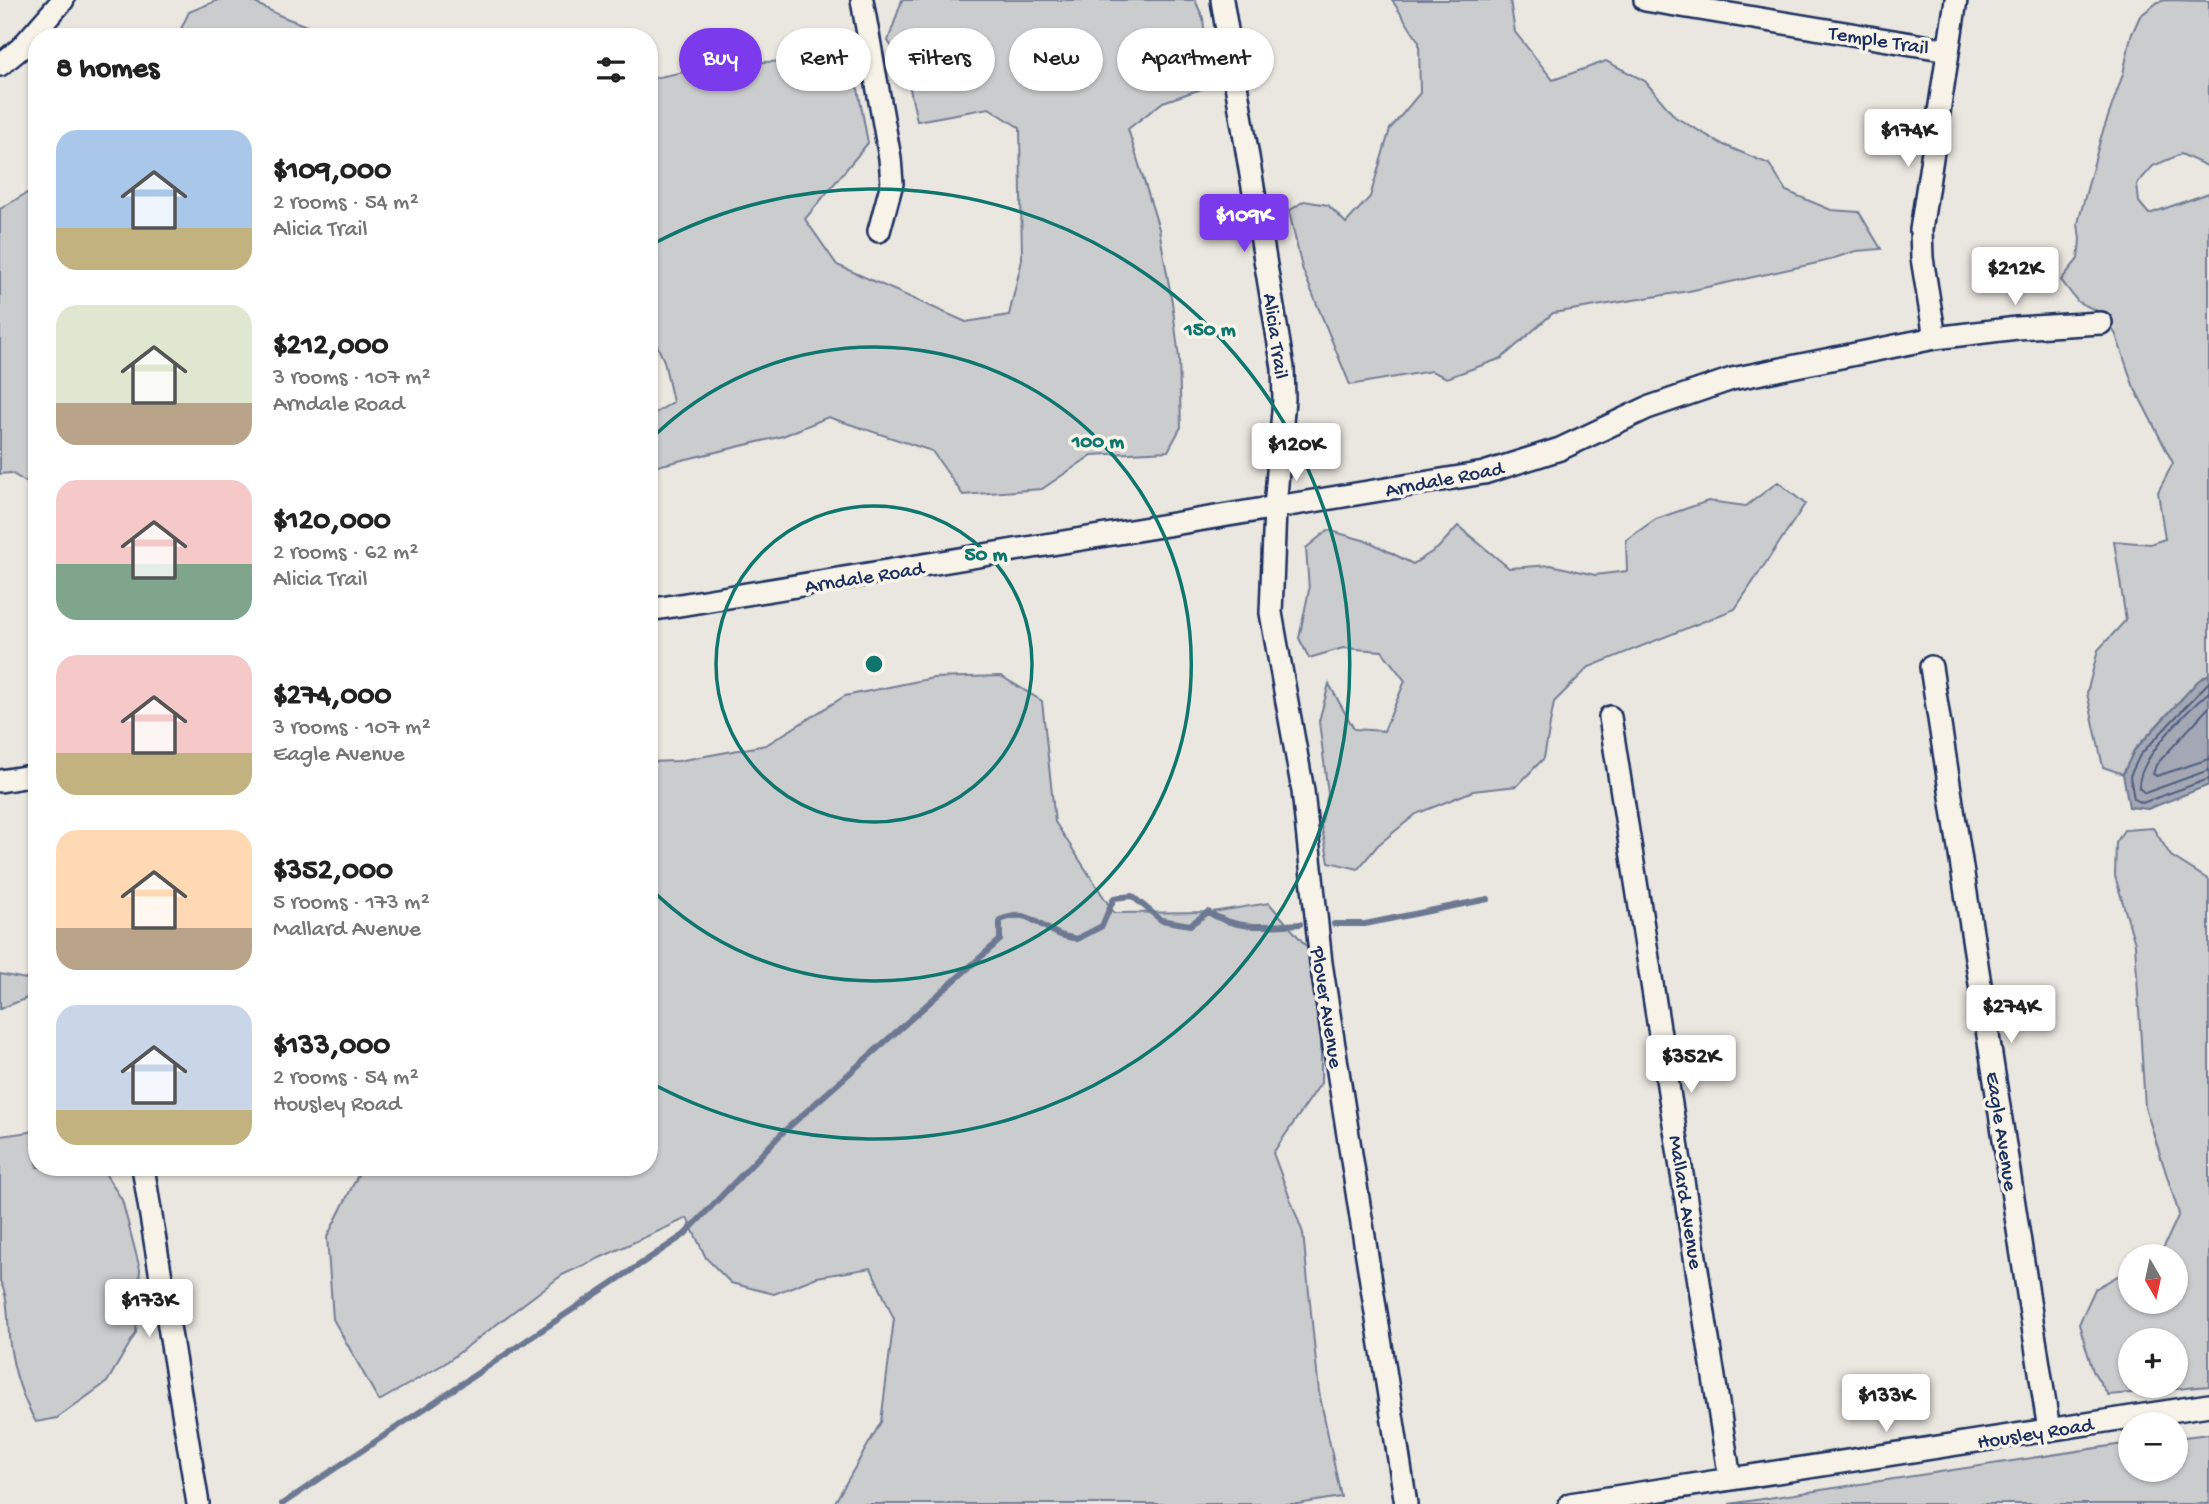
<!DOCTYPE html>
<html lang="en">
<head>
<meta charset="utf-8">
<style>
  :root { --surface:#fff; --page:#f2f2f2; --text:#222; --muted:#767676; --accent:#7c3aed }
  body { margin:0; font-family:"Gochi Hand",sans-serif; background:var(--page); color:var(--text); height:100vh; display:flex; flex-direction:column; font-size:26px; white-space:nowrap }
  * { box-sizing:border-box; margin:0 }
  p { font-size:23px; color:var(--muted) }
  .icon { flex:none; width:38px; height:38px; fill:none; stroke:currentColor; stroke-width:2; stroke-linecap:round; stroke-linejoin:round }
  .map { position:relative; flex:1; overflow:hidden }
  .details { position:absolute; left:28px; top:28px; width:630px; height:1148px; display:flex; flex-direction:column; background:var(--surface); border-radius:28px; box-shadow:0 2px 5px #0004 }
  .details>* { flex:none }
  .banner { position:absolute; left:679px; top:28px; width:665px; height:63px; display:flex; gap:14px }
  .needle { width:46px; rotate:171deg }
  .tools { position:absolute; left:2118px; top:1244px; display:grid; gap:14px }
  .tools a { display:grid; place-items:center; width:70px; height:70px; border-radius:50%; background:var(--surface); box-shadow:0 2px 5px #0004; font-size:35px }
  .price { position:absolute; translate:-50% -60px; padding:0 16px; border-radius:7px; background:#fff; color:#222; font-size:23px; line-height:46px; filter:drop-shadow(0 2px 4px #0008) }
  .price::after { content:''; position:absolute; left:50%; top:42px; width:21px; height:16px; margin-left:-10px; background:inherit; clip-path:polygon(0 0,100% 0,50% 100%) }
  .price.selected { background:var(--accent); color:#fff }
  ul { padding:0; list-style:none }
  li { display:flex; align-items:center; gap:21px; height:175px; padding:0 28px }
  li span { display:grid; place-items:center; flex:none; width:196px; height:140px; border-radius:21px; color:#555 }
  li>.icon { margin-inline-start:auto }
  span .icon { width:84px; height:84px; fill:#fffc; stroke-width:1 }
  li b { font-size:30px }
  h2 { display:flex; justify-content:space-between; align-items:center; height:84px; padding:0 28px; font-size:30px }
  .pill { padding:0 24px; border-radius:32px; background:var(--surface); box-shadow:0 2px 5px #0004; font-size:24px; line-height:63px }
  .pill.selected { background:var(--accent); color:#fff }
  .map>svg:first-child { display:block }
</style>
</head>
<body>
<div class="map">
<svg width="2209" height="1504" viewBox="0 0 2209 1504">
  <rect width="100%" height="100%" fill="#eae7e0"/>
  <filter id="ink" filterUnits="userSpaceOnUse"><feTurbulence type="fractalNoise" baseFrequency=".0143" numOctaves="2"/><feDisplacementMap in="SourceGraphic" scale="14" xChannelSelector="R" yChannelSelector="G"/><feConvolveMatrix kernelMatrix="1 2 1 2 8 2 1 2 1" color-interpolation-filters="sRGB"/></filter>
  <g filter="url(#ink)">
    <!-- green -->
    <g fill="#cbcccd" stroke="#737e96" stroke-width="2" fill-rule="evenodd">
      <path d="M218 0H249L281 16 335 37H177L189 12Z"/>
      <path d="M902 0H1195L1203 18 1210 86 1163 102 1128 129 1159 229 1172 302 1179 358 1181 427 1168 451 1092 455 1042 489 963 495 932 451 828 417 783 436 649 468V417L673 402 664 361 649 327V79L728 63 828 60 858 89 868 143 805 219 837 265 966 322 1009 315 1022 260 1020 128 989 108 917 121 905 66 888 41Z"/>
      <path d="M1392 0H1510L1515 32 1553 80 1606 61 1645 81 1675 117 1724 145 1769 164 1786 191 1831 210 1859 212 1881 249 1856 251 1822 262 1689 291 1553 313 1502 358 1447 378 1431 371 1350 385 1302 268 1289 211 1304 201 1328 205 1346 223 1370 197 1390 129 1420 93 1419 42Z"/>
      <path d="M2166 0 2209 1V167L2181 154 2153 166 2137 184 2139 202 2149 214 2209 193V674L2198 681 2134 750 2123 774 2103 767 2087 693 2098 650 2126 620 2114 541 2150 544 2165 539 2158 492 2173 463 2133 385 2116 335 2102 313 2078 302 2061 280 2078 259 2080 240 2078 223 2101 137 2123 74 2131 36 2140 16 2158 2Z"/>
      <path d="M37 187V489L11 473 0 474V209Z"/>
      <path d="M1778 482 1805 504 1735 609 1589 667 1554 702 1544 758 1517 786 1473 791 1416 814 1378 845 1358 869 1329 862 1321 825 1328 794 1319 721 1329 684 1354 729 1384 731 1405 681 1382 651 1343 648 1309 658 1299 638 1309 590 1306 548 1328 530 1370 542 1413 564 1438 548 1458 526 1509 568 1551 565 1595 575 1627 571 1626 540 1656 519 1708 501 1746 506Z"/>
      <path d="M1001 676 1042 701 1055 822 1114 913 1212 912 1269 903 1321 963V1083L1273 1153 1303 1233 1319 1392 1341 1497 1298 1504H834L881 1422 894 1319 871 1268 817 1277 774 1294 731 1283 706 1258 687 1218 562 1275 444 1364 379 1401 333 1319 327 1237 362 1167H649V762L678 761 766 745 845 696 933 678Z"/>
      <path d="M2153 828 2171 856 2209 880V1386L2108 1395 2093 1371 2079 1324 2095 1289 2130 1269V1302H2175V1256H2152L2162 1251 2179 1214 2145 1107 2135 944 2115 876 2116 843 2124 830ZM2130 1340H2175V1386H2130Z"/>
      <path d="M0 974 37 981V994L0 1009Z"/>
      <path d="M37 1131V1167H101L122 1200 140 1269 136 1333 107 1382 57 1418 36 1422C22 1398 14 1372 10 1345 7 1324 10 1300 0 1281V1136Z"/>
      <path d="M2209 1434V1504H1729L2130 1443V1470H2175V1438Z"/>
    </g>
    <!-- water -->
    <path fill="#a3a8b4" stroke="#6d7892" stroke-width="2" d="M2209 674V785L2148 809 2129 807 2123 774 2134 751 2198 681Z"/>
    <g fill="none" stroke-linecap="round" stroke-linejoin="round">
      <!-- shore -->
      <g stroke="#515f80" stroke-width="2">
        <path d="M2209 682 2140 755 2130 776 2134 799 2142 803 2209 779"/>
        <path d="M2209 692C2187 711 2137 759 2139 788L2145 793 2209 770"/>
        <path d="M2209 707 2156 765 2153 774 2157 776 2209 759"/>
      </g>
      <!-- stream -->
      <g stroke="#6d7892" stroke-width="6">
        <path d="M1334 924H1365L1488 899"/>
        <path d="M282 1504 684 1235 782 1133 1000 940V920C1027 909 1031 921 1054 932 1060 936 1069 937 1077 939L1102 926 1114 898 1132 896 1161 920 1190 925 1208 912C1237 931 1267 926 1300 924"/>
      </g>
      <!-- street casing -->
      <g stroke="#1b2f5e" stroke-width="26">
        <g id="street">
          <path d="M862 0 890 158 892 183 879 231"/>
          <path d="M1222 0 1283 368 1284 399 1275 508 1271 613 1303 791 1321 963 1406 1504"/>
          <path d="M1645 0 1948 50"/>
          <path d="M0 65 21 48 63 0"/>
          <path d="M1935 338 1922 258 1921 230 1956 0"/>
          <path d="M649 610 1484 473 1560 449 1647 408 1732 379 1935 338 2017 328 2101 323"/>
          <path d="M1931 667 2049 1430"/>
          <path d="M1610 717 1730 1479"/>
          <path d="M0 781 37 775"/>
          <path d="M143 1167 198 1504"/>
          <path d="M1570 1504 2209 1405"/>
        </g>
      </g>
      <!-- street -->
      <use href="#street" stroke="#f7f3e8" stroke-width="21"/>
    </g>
  </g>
  <!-- distance rings -->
  <g fill="none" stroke="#0f766e" stroke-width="3.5">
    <circle cx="874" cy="664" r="158"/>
    <path d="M650 440A317 317 0 1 1 650 888"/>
    <path d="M651 245A475 475 0 1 1 651 1083"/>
  </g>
  <g text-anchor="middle" stroke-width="7" stroke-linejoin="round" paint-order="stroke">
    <!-- street labels -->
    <g font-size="21" fill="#1b2f5e" stroke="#f7f3e8">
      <text transform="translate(1879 39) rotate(9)" y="7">Temple Trail</text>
      <text transform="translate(1277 336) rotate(82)" y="7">Alicia Trail</text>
      <text transform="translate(1444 478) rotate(-11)" y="7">Arndale Road</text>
      <text transform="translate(864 576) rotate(-9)" y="7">Arndale Road</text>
      <text transform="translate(1328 1007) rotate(81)" y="7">Plover Avenue</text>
      <text transform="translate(2003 1131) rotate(81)" y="7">Eagle Avenue</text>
      <text transform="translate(1687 1202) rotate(81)" y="7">Mallard Avenue</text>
      <text transform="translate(2035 1432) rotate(-9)" y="7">Housley Road</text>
    </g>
  </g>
  <circle cx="874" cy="664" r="10" fill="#0f766e" stroke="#f7f3e8" stroke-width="3.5"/>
  <g font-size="21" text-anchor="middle" font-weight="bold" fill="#0f766e" stroke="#f7f3e8" stroke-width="7" stroke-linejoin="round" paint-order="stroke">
    <text x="1210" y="335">150 m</text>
    <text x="1098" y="447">100 m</text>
    <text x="986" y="560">50 m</text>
  </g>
</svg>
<div class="tools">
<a><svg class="needle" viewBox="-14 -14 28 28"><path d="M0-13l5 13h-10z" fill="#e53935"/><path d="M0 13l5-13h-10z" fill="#767676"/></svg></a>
<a>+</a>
<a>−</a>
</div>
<b class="price" style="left:1908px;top:169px">$174K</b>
<b class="price selected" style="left:1244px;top:254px">$109K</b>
<b class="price" style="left:2015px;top:307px">$212K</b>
<b class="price" style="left:1296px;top:483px">$120K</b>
<b class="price" style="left:2011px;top:1045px">$274K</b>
<b class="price" style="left:1691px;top:1095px">$352K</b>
<b class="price" style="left:149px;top:1339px">$173K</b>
<b class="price" style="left:1886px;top:1434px">$133K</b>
<div class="banner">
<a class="pill selected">Buy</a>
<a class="pill">Rent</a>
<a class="pill">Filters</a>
<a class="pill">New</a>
<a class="pill">Apartment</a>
</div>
<section class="details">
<h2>8 homes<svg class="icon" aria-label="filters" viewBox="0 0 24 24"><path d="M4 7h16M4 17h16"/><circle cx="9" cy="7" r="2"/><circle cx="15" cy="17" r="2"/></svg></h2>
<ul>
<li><span style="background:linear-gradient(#a9c7e8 70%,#c2b280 0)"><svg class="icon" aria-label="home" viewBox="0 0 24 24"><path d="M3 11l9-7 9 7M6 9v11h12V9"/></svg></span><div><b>$109,000</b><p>2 rooms · 54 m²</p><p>Alicia Trail</p></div></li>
<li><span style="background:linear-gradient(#dfe7d0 70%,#b9a48a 0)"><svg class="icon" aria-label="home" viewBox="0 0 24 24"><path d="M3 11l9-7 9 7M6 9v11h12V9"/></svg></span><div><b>$212,000</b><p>3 rooms · 107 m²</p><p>Arndale Road</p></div></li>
<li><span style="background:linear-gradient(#f6c9c9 60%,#7fa58c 0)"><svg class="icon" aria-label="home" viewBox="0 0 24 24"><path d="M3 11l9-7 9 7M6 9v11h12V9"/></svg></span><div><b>$120,000</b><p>2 rooms · 62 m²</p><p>Alicia Trail</p></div></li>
<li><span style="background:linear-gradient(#f6c9c9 70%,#c2b280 0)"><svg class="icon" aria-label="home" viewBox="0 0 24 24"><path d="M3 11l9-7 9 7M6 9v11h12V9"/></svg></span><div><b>$274,000</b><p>3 rooms · 107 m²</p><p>Eagle Avenue</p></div></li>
<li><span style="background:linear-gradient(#ffd9b3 70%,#b9a48a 0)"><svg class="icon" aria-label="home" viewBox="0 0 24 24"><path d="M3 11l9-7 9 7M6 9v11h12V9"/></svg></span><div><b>$352,000</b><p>5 rooms · 173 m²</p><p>Mallard Avenue</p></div></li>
<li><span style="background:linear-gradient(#c9d6e8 75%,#c2b280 0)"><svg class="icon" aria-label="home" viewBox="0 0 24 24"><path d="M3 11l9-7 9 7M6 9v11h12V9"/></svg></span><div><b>$133,000</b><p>2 rooms · 54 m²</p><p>Housley Road</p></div></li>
</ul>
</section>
</div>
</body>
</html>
